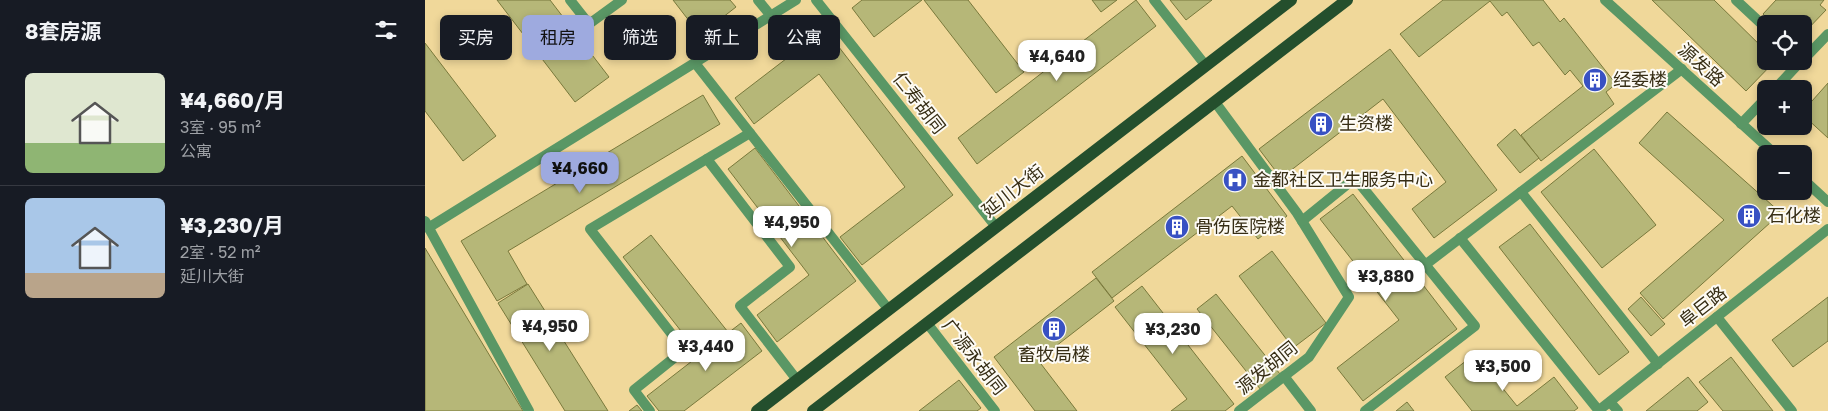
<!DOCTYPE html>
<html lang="zh">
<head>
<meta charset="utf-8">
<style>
  :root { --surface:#171b24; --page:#20242c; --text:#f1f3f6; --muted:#9ea1a6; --line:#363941; --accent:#9eaadf }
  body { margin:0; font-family:"Golos Text","Noto Sans SC",sans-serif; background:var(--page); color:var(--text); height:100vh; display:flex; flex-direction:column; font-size:19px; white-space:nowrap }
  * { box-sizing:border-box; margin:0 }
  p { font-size:16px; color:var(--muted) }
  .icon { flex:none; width:28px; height:28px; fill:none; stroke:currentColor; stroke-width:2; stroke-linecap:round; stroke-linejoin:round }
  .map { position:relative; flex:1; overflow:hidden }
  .side { display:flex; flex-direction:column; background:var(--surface); width:425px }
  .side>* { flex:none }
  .guide { position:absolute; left:15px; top:15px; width:475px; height:45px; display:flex; gap:10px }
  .buttons { position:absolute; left:1332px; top:15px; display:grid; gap:10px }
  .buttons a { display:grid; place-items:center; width:55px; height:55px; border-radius:8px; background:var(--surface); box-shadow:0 2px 8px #0003; font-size:25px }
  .price { position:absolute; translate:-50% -42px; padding:0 11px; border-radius:10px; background:#fff; color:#222; font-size:16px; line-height:32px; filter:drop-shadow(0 1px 2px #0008) }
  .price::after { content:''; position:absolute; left:50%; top:30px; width:15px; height:11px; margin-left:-8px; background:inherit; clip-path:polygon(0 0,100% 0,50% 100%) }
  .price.selected { background:var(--accent); color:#111 }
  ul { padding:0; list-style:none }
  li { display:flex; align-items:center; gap:15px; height:125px; padding:0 25px }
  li+li { border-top:1px solid var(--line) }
  li span { display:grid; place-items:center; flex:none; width:140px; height:100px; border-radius:8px; color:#555 }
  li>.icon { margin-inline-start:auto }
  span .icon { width:60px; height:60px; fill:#fffc; stroke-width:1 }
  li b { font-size:21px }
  h2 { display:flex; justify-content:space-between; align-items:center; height:60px; padding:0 25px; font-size:21px }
  .pill { padding:0 18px; border-radius:8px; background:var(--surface); box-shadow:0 2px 8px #0003; font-size:18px; line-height:45px }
  .pill.selected { background:var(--accent); color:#111 }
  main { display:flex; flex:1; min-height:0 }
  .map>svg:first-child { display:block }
</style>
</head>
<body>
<main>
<section class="side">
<h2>8套房源<svg class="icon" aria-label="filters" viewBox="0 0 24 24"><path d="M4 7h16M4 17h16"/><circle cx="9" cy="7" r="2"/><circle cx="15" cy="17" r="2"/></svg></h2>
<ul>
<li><span style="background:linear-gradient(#dfe7d0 70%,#8fb573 0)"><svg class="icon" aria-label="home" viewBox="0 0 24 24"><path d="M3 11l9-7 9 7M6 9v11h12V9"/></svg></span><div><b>¥4,660/月</b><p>3室 · 95 m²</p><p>公寓</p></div></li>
<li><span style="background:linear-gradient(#a9c7e8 75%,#b9a48a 0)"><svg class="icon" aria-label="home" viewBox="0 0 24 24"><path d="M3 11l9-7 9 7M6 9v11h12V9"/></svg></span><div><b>¥3,230/月</b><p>2室 · 52 m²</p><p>延川大街</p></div></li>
</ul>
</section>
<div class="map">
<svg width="1403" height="411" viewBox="0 0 1403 411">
  <rect width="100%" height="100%" fill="#f0d89a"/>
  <!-- building -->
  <g fill="#b6b778" stroke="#79793c">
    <path d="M72 0H125L184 77 150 102Z"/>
    <path d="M248 0H305L311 7 275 35Z"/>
    <path d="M437 0H497L449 37 427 8Z"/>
    <path d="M499 0H543L599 72 571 93Z"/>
    <path d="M667 0H692L676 12Z"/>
    <path d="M711 0 731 26 552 164 533 138Z"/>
    <path d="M745 0H787L761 20Z"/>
    <path d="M1018 0H1118L1135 22 1139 18 1191 84 1181 92 1189 104 1116 161 1096 135 1158 86 1145 70 1140 75 1114 42 1108 46 1082 12 1077 16 1065 1 994 57 975 34Z"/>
    <path d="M1227 0H1289L1341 51V61H1350L1321 91Z"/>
    <path d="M1351 0H1399L1395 5 1401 10 1379 33V24H1348L1338 14Z"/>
    <path d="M400 29 528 195 437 265 415 237 480 187 394 74 329 124 310 98Z"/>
    <path d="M0 43 71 136 38 161 0 111Z"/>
    <path d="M965 49 1072 190 1009 238 987 209 1021 182 958 99 856 178 834 149Z"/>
    <path d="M1403 83V138L1379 116V110Z"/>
    <path d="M278 95 295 124 83 251 102 284 72 301 36 241Z"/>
    <path d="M1242 112 1356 213 1238 319 1215 293 1299 220 1214 143Z"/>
    <path d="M1090 129 1114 158 1095 173 1072 145Z"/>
    <path d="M330 148 431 281 352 342 332 315 384 275 303 169Z"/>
    <path d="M1169 149 1231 225 1177 268 1116 192Z"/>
    <path d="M817 156 862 216 833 239 807 206 687 298 667 272Z"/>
    <path d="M928 194 1032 329 938 401 912 368 974 320 895 219Z"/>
    <path d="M1105 224 1204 352 1174 375 1074 247Z"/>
    <path d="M226 235 303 332 274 354 198 257Z"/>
    <path d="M0 248 98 411H0Z"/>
    <path d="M847 251 901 323 868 348 814 276Z"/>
    <path d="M671 278 689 301 613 360 652 411H610L569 357Z"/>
    <path d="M103 284 183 411H140L73 303Z"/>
    <path d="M717 286 809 404 800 411H746L762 399 690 307Z"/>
    <path d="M791 294 855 374 836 390 772 309Z"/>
    <path d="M1216 297 1240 324 1226 336 1203 309Z"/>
    <path d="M1403 297V341L1368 367 1347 340Z"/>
    <path d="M316 323 337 351 259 411H234L222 396Z"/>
    <path d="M1050 354 1092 406 1129 377 1153 408 1149 411H1047L1020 377Z"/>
    <path d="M1306 357 1348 411H1298L1274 382Z"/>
    <path d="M1263 377 1283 402 1272 411H1221Z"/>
    <path d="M534 380 556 408 552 411H494Z"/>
    <path d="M982 402 989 411H971Z"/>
    <path d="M212 405 217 411H204Z"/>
  </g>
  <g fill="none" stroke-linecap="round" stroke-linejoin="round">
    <!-- service -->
    <g stroke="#5a9765" stroke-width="10">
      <path d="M145 0 164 24 197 0"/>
      <path d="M729 0 781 66"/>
      <path d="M1180 0 1350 154"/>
      <path d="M1311 0 1341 28"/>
      <path d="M1379 59 1403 34"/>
      <path d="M270 63 464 310"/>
      <path d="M1350 89 1376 61"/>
      <path d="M790 102 872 213 924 297 884 357 814 411"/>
      <path d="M1316 124 1341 98"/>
      <path d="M282 159 365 267 315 306 372 380"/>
      <path d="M1379 180 1403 202"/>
      <path d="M1096 192 1233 364"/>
      <path d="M877 221 930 178 1050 326 940 411"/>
      <path d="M1035 238 1174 411"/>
      <path d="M1000 265 1257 69"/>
      <path d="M1292 317 1367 411"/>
      <path d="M502 323 570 411"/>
      <path d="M859 376 886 411"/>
      <path d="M1185 402 1193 411"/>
      <path d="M225 411 209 390 259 350 165 229 325 133"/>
    </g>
    <!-- minor -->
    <g stroke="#5a9765" stroke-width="10">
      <path d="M333 0 346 16"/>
      <path d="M391 0 571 227"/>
      <path d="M0 221 104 411"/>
      <path d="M3 228 371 0"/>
      <path d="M1173 411 1403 229"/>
    </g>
    <!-- primary -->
    <g stroke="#244f2d" stroke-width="12">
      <path d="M332 411 866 0"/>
      <path d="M388 411 922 0"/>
    </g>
  </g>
  <!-- icons -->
  <defs>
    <g id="building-disc" transform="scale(1.25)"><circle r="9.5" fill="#3851c3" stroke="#fdfbf5"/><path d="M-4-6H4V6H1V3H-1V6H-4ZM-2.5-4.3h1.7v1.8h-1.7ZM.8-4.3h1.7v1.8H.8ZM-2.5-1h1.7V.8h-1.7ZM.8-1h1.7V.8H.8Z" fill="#fff"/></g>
    <g id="hospital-disc" transform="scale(1.25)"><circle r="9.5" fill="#3851c3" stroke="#fdfbf5"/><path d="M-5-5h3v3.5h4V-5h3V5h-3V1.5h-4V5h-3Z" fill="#fff"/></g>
  </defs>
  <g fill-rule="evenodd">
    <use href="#building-disc" x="1170" y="80"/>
    <use href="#building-disc" x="896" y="124"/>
    <use href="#hospital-disc" x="810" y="180"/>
    <use href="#building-disc" x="1324" y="216"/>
    <use href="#building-disc" x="752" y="227"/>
    <use href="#building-disc" x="629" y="329"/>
  </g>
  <g text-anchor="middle" stroke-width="4" stroke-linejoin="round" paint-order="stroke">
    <!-- street labels -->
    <g font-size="18" fill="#372e15" stroke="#fdfbf5">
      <text transform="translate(1276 65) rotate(42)" y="6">源发路</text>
      <text transform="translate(494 103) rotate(52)" y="6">仁寿胡同</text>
      <text transform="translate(588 191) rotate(-38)" y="6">延川大街</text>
      <text transform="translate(1278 307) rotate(-38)" y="6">阜巨路</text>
      <text transform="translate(549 357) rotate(52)" y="6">广源永胡同</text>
      <text transform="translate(842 368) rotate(-39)" y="6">源发胡同</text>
    </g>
    <!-- poi labels -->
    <g font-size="18" fill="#372e15" stroke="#fdfbf5" text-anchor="start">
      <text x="1188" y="86">经委楼</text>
      <text x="914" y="130">生资楼</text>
      <text x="828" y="186">金都社区卫生服务中心</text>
      <text x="1342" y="222">石化楼</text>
      <text x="770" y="233">骨伤医院楼</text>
      <text x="629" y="361" text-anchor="middle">畜牧局楼</text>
    </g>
  </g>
</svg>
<div class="buttons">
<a><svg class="icon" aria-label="locate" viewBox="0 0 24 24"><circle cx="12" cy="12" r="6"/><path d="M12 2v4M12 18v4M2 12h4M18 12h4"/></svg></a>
<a>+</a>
<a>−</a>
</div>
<b class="price" style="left:632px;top:82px">¥4,640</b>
<b class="price selected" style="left:155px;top:194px">¥4,660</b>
<b class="price" style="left:367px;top:248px">¥4,950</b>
<b class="price" style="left:961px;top:302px">¥3,880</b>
<b class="price" style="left:125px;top:352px">¥4,950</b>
<b class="price" style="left:748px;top:355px">¥3,230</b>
<b class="price" style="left:281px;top:372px">¥3,440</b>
<b class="price" style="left:1078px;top:392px">¥3,500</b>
<div class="guide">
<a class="pill">买房</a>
<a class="pill selected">租房</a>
<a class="pill">筛选</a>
<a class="pill">新上</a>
<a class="pill">公寓</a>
</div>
</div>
</main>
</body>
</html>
